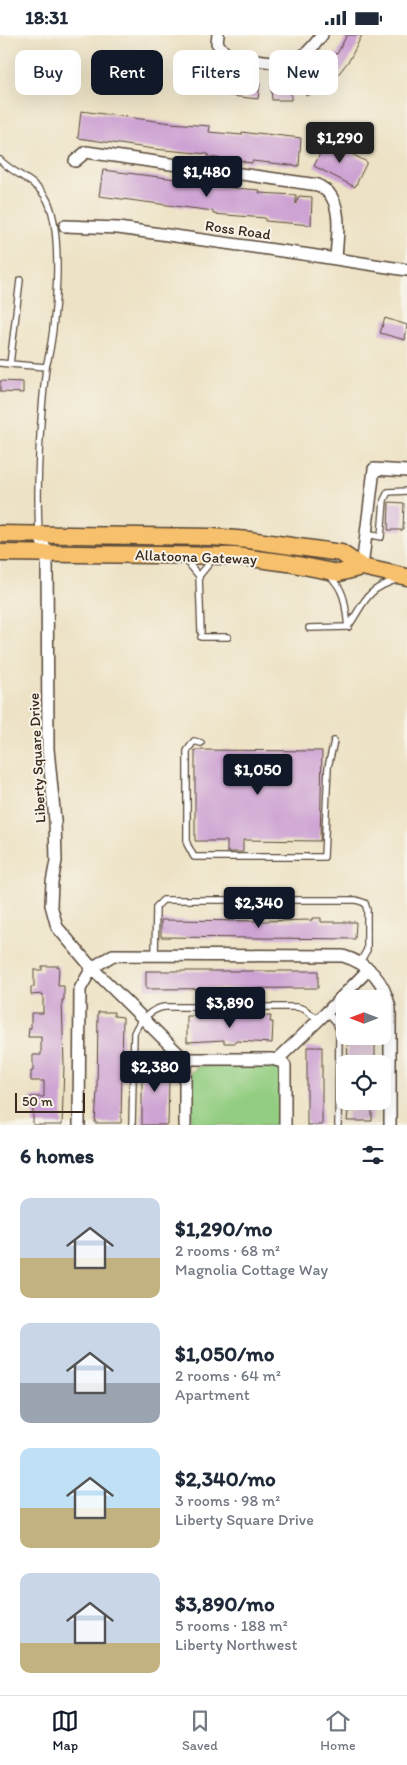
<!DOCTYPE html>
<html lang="en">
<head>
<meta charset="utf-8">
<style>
  :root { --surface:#fff; --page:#f2f2f3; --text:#1f2937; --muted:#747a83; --line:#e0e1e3; --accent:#111827 }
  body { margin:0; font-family:Itim,sans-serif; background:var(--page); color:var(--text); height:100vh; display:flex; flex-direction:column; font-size:19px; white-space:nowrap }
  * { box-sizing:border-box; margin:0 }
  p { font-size:16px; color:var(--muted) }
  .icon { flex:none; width:28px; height:28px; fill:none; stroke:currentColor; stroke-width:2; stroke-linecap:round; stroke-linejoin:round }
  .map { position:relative; height:1090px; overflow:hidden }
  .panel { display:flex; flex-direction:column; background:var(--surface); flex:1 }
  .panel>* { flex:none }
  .hud { position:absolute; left:15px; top:15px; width:378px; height:45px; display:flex; gap:10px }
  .needle { width:32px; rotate:270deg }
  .controls { position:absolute; left:336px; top:955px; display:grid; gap:10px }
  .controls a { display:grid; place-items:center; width:55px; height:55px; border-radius:10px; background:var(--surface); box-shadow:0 5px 20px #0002; font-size:25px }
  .scale { position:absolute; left:15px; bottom:12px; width:70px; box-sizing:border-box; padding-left:5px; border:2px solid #3b2a1e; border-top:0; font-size:14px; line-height:18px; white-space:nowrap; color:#3b2a1e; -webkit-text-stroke:4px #f7f3e8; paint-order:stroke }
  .price { position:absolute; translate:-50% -42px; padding:0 11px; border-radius:5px; background:var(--accent); color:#fff; font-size:16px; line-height:32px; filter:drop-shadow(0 1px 2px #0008) }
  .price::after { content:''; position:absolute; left:50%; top:30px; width:15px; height:11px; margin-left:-8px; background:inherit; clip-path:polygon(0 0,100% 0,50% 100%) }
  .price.on { background:#222; color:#fff }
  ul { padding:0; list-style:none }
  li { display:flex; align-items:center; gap:15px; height:125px; padding:0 20px }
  li span { display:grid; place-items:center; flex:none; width:140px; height:100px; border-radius:10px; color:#555 }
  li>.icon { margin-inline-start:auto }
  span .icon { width:60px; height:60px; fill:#fffc; stroke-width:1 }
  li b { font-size:21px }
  h2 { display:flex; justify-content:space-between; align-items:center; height:60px; padding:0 20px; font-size:21px }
  .tag { padding:0 18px; border-radius:10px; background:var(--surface); box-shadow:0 5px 20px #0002; font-size:18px; line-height:45px }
  .tag.on { background:var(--accent); color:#fff }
  .status { display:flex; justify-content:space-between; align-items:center; height:35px; padding:0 25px; background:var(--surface); direction:ltr }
  .status svg { height:14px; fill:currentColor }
  .tabs { display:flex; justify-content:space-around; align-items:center; height:70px; border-top:1px solid var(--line); background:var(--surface); font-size:14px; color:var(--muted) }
  .tabs a { display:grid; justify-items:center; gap:2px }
  .tabs .on { color:var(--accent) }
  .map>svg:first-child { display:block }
</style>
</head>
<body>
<div class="status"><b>18:31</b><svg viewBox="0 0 49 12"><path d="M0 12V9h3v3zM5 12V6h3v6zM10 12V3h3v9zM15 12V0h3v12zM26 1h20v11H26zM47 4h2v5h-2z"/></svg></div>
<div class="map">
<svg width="407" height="1090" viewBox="0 0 407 1090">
  <rect width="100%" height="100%" fill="#f7f3e8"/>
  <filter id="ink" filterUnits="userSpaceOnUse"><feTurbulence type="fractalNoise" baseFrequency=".02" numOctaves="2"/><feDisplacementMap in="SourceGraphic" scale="10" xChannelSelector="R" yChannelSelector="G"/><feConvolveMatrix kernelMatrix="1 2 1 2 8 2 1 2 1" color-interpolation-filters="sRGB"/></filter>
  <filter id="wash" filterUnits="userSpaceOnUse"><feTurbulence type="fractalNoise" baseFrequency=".0096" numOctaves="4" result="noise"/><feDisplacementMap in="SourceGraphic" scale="20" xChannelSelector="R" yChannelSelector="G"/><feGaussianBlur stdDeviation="1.12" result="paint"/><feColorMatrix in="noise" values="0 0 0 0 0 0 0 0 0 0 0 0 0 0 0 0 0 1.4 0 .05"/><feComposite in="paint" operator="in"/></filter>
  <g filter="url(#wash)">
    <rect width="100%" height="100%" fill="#ede2c5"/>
    <!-- green -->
    <path fill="#93cd81" stroke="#677c50" d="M199 1031 275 1032 280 1036V1090H191V1040L192 1037Z"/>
    <g id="blocks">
      <!-- building -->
      <g fill="#cda3d3">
        <path d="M347 0H362L350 24 337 41 326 32 336 18 337 19Z"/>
        <path d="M179 31 188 33 187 41 200 42 198 56 176 53Z"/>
        <path d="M318 40 324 53 306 61 301 48Z"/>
        <path d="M214 45 260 49 258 64 213 59Z"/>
        <path d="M291 50V65H272L271 51Z"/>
        <path d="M81 76 171 88 210 91 209 97 242 100V97L256 99 257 98 301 103 299 131 252 126V128L244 127V126L208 122V119L154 114 78 103Z"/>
        <path d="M326 106 367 127 355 152 314 131Z"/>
        <path d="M103 135 208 148V151L260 155 259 158 296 160V169L299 161 312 162 311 190 265 186V183L213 179V176L99 161Z"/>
        <path d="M385 283 407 290 405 305 380 298Z"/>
        <path d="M0 346 23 347V358L0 357Z"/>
        <path d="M389 467 404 468 403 495H388Z"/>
        <path d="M195 715 322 716 320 806 243 805V817H227V806H195Z"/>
        <path d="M312 883H321V887H356L355 904 161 902V885L264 886 312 885Z"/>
        <path d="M42 931H59L58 951H64V965H62L64 1030 62 1090H33V1072H31V1062H44V1046H31V1036H33V1020H41V1002H28L29 993H31V978H43V959L31 960V952H34V935H42Z"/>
        <path d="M146 936H318V953L146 954Z"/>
        <path d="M98 977H114V981L123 982 121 1088H95L97 1056Z"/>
        <path d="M187 981H271L270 987H273L272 1008 236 1006V1008H224V1005L187 1007Z"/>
        <path d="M347 1001H375V1028H348Z"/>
        <rect x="307" y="1012" width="15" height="78"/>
        <path d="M149 1025H167L166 1044H169L168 1090H142V1028H149Z"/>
        <path d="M354 1074H372V1086H347L348 1076H354Z"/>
      </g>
    </g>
  </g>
  <g filter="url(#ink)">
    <use href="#blocks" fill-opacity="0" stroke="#564637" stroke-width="1"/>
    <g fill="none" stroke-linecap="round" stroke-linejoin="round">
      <!-- lane casing -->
      <g stroke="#564637" stroke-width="8">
        <g id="lane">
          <path d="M0 125C14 139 33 144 45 161 65 191 56 298 46 332"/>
          <path d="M20 245 10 329 46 332C40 387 36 442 39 497"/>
          <path d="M0 328 10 329"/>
          <path d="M366 499 381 502 384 465 388 457 407 456"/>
          <path d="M185 524 199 541 212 525"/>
          <path d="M199 541 201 597"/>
          <path d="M330 541C346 557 345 570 348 592 365 567 365 555 396 545"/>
          <path d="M309 593 348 592"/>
          <path d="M201 602H228"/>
          <path d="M201 708 194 706 187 716V809L194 822H324L328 732 334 706"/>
          <path d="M155 920 156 872 163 865H356L365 868 367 875V915L360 927"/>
          <path d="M327 977 336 987 339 995 338 1090"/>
          <path d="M132 1090 134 998C139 986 151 974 164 972H297L304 974 319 985"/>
        </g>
      </g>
      <!-- street casing -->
      <g stroke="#564637" stroke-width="14">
        <g id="street">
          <path d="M218 0 217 8 224 17 232 22 280 28C301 27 310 16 322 0"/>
          <path d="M75 126 86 117 318 150C321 152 325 155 328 157 343 173 337 204 336 223"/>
          <path d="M65 191 118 193 310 220 407 235"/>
          <path d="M39 499 47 518 48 714 55 785 56 826 52 847 51 870 57 892 92 933 187 1027"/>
          <path d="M362 532 374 434 407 436"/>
          <path d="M277 1025 327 977 369 934"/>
          <path d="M79 1090 80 954 92 933 113 920 343 921C370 929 384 946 390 973V1090"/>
          <path d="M185 1090V1033L187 1027 192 1024H272L282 1027 285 1031V1090"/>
        </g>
      </g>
      <!-- primary casing -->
      <g stroke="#564637" stroke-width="19">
        <g id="primary">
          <path d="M0 499 212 502 249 505 341 518 362 532 407 542"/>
          <path d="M0 518 235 521 288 528 339 538 362 532"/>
        </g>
      </g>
      <!-- lane -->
      <use href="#lane" stroke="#fff" stroke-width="5.5"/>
      <!-- street -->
      <use href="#street" stroke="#fff" stroke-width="11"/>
      <!-- primary -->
      <use href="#primary" stroke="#f7c06c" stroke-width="16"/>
    </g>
  </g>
  <g text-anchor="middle" stroke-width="4" stroke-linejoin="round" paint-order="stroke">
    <!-- street labels -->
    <g font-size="15" fill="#3b2a1e" stroke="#f7f3e8">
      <text transform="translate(238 195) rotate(8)" y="5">Ross Road</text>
      <text transform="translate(196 522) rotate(2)" y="5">Allatoona Gateway</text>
      <text transform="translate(37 723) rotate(-93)" y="5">Liberty Square Drive</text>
    </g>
  </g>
</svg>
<div class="controls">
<a><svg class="needle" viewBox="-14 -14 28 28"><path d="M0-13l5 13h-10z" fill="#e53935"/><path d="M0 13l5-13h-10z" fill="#747a83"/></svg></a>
<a><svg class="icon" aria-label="locate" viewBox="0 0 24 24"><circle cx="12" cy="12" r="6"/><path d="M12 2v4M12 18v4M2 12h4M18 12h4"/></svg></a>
</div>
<div class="scale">50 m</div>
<b class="price on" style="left:340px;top:129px">$1,290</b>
<b class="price" style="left:207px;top:163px">$1,480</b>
<b class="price" style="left:258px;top:761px">$1,050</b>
<b class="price" style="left:259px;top:894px">$2,340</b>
<b class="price" style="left:230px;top:994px">$3,890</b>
<b class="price" style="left:155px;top:1058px">$2,380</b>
<div class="hud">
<a class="tag">Buy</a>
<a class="tag on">Rent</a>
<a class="tag">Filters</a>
<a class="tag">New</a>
</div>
</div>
<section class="panel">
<h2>6 homes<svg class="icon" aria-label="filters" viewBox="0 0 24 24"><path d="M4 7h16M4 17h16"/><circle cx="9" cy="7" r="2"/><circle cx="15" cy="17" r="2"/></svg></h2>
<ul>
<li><span style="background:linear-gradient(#c9d6e8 60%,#c2b280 0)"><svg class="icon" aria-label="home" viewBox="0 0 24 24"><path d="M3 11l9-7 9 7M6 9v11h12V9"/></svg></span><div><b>$1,290/mo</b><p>2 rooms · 68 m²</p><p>Magnolia Cottage Way</p></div></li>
<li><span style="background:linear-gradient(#c9d6e8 60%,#9aa5b1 0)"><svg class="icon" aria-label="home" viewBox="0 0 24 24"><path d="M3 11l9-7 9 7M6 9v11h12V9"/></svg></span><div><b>$1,050/mo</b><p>2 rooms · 64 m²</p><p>Apartment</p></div></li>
<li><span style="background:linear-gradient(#bfe0f5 60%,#c2b280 0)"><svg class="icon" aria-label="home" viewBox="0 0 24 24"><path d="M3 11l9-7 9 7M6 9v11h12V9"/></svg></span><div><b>$2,340/mo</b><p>3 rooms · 98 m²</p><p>Liberty Square Drive</p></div></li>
<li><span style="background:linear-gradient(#c9d6e8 70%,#c2b280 0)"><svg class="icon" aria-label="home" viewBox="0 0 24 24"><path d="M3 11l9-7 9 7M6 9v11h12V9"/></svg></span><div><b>$3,890/mo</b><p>5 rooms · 188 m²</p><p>Liberty Northwest</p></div></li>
</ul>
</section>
<nav class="tabs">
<a class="on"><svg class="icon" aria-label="map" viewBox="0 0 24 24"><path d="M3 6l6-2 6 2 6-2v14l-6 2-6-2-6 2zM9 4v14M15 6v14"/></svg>Map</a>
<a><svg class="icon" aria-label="saved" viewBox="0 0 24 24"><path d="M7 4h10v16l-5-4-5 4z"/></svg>Saved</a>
<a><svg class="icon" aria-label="home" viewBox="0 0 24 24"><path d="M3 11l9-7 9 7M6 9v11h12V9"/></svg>Home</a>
</nav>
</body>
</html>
